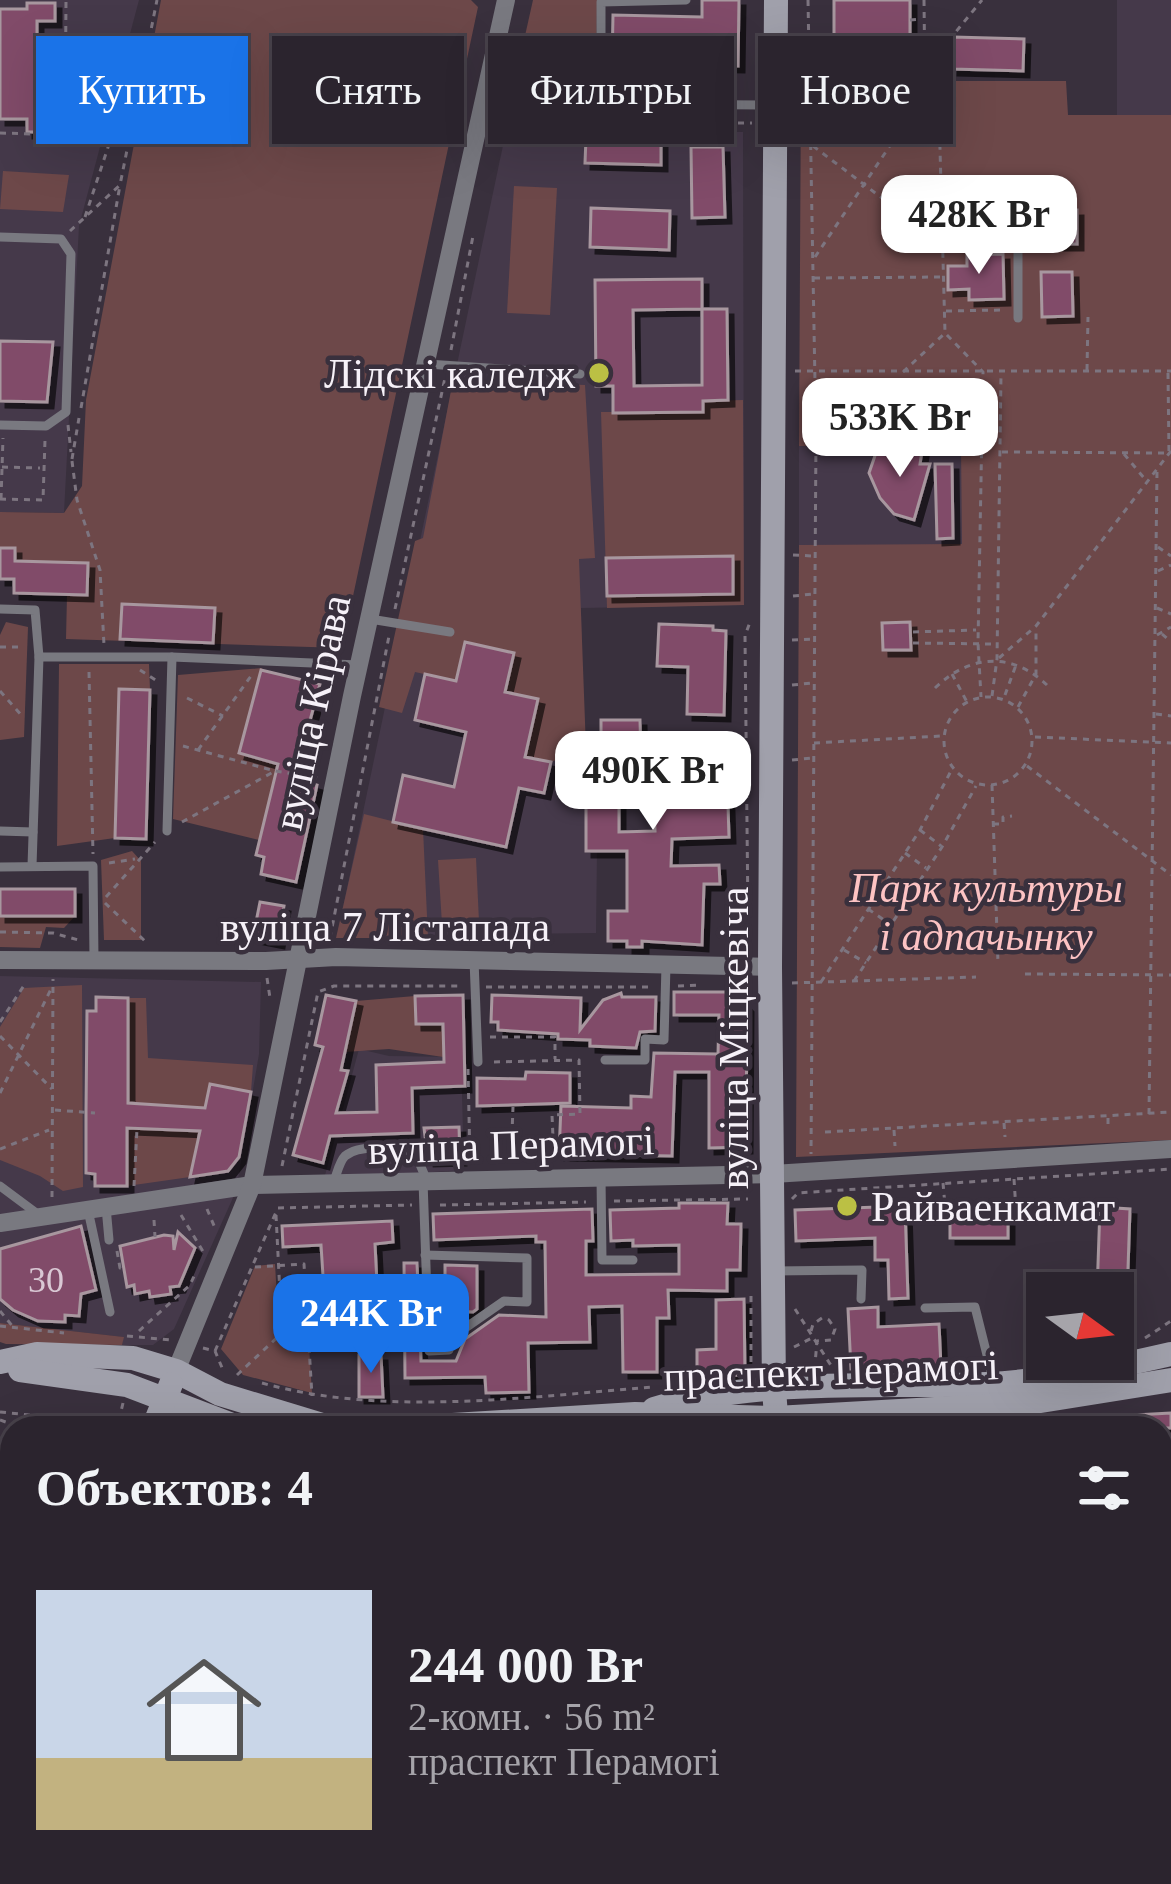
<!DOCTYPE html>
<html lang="ru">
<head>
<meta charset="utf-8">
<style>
  :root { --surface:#2b242e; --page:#37303a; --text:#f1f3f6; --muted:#a6a4aa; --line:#47414a; --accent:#1a73e8 }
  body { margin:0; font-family:"Times New Roman",serif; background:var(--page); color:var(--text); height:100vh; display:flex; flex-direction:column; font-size:45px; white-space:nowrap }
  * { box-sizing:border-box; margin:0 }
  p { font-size:39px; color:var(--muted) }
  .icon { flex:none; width:66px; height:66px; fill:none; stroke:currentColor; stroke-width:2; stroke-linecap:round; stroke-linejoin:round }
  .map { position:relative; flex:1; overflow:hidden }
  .sheet { position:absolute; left:0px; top:1416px; width:1173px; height:468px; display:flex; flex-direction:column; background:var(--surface); border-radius:36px 36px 0 0; box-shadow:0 12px 48px #0002,0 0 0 3px var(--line) }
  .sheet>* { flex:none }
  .guide { position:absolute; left:36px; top:36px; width:1101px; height:108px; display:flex; gap:24px }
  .needle { width:78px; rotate:105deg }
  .fabs { position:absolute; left:1026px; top:1272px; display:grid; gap:24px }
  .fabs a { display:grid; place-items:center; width:108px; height:108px; border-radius:0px; background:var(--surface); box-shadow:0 12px 48px #0002,0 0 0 3px var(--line); font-size:60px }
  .price { position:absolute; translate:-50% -102px; padding:0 27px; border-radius:24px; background:#fff; color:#222; font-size:39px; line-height:78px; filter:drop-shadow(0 3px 6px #0008) }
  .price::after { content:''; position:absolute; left:50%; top:72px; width:36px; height:27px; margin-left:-18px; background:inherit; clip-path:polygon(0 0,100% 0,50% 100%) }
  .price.active { background:var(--accent); color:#fff }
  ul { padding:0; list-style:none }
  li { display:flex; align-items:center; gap:36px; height:300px; padding:0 36px }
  li span { display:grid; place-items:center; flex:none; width:336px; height:240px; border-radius:0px; color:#555 }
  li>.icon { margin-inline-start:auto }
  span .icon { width:144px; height:144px; fill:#fffc; stroke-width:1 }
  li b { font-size:51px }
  h2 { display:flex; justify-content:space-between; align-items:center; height:144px; padding:0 36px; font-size:51px }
  .chip { padding:0 42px; border-radius:0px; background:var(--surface); box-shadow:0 12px 48px #0002,0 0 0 3px var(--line); font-size:42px; line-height:108px }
  .chip.active { background:var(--accent); color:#fff }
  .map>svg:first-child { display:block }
</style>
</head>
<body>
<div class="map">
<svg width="1171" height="1884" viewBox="0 0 1171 1884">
  <defs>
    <filter id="shadow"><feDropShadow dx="6" dy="6" stdDeviation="0" flood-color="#0009"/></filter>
  </defs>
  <rect width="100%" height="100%" fill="#39303d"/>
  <!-- built -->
  <g fill="#45394a">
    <path d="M0 0H139L79 226 64 513 0 512Z"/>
    <rect x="1117" y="0" width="54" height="115"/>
    <path d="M506 131 743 132 744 605 581 608 586 851H597L596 933 337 936Z"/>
    <rect x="799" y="446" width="163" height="99"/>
    <path d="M0 976 261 982 259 1054 236 1191 174 1329 153 1345H122L123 1337 0 1323Z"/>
    <path d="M359 1049 389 1056 461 1057 464 1170 324 1179Z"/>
    <path d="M446 1872H684L685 1884H448Z"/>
  </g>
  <!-- green -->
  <g fill="#6d4849" fill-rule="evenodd">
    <path d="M161 0H471L478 7 342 648 66 639 67 595 87 594 88 563 15 561 14 548H0V512L64 513 82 486 86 400Z"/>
    <path d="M533 0H597L596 87 523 86 516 76Z"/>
    <path d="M801 81H1066L1068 115H1171V1140L796 1157 799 545 962 544 961 446H799ZM967 255H1003L1004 299 970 300 969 289H949L948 266H967Z"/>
    <path d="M3 171 69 175 63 212 0 209Z"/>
    <path d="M514 186 557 188 550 315 507 313Z"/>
    <path d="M453 380 585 385 595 558 579 559 586 749 551 762 525 757 538 699 505 692 513 653 465 642 456 681 415 672 402 713 379 707 415 541 423 538Z"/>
    <path d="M743 400 744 605 607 608 601 412H702L703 401Z"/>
    <path d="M6 622 28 627 24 737 0 740V635Z"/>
    <path d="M59 664H149L150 690H119L115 838 57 846Z"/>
    <path d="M262 668 239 753 279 764 259 840 173 819 178 675Z"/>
    <path d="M364 814 423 829 428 938H336Z"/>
    <path d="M132 851 141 861V940H104L101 860Z"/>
    <path d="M476 858 479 922 442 924 438 860Z"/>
    <path d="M0 916H75L64 928 46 927 40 948 0 947Z"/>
    <path d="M82 985 83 1187 63 1191 40 1176 0 1160V1027L24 988Z"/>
    <path d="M415 996 416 1024H443V1057L389 1049 345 1052 356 1001Z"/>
    <path d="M128 998H146L148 1058 253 1065 251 1092 205 1108 128 1103Z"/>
    <path d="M127 1128 200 1131 190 1177 127 1186Z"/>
    <path d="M275 1264 279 1332 308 1330 312 1393 243 1375 221 1349 255 1266Z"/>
    <path d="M0 1323 124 1337 122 1345 6 1344 0 1342Z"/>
    <path d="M296 1872H446L448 1884H295Z"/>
  </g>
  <!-- building -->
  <g fill="#814c69" stroke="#a8979f" stroke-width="3" fill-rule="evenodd" filter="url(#shadow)">
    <path d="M702 0H739L738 66 612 64 613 15 702 17Z"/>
    <path d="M834 0H910V76L834 71Z"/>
    <path d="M27 3H55V21H37V114H54V132H27V119H0V9H27Z"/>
    <path d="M953 37 1024 39 1023 71 952 69Z"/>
    <path d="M586 138 661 140V165L585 163Z"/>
    <path d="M691 147H723L725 217 692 218Z"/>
    <path d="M591 208 670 211 669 250 590 247Z"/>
    <path d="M1077 210V244H1039V211Z"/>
    <path d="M1003 254 1004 299 969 300V289L948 290V266H967V255Z"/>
    <path d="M1041 272H1072L1073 316 1042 317Z"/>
    <path d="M702 279V309H727L728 400 703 401V412L613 413V386H596L595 280ZM702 309V385L634 386 633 310Z"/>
    <path d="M0 341 53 342 47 402 0 401Z"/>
    <path d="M900 448 922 451 920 464H930L914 520 894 514 880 498 869 473 877 450Z"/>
    <path d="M935 464H952L953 538 937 539Z"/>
    <path d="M0 548H15V561L88 563 87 595 14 593V579H0Z"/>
    <path d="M733 556V594L607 596 606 558Z"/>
    <path d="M122 604 215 608 213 643 120 639Z"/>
    <path d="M910 622 911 650H883L882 623Z"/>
    <path d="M659 624 713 626V630L726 631 724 715 687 714 688 667 657 666Z"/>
    <path d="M465 642 514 653 505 692 538 699 525 757 551 762 544 793 519 788 506 847 393 822 403 775 454 787 466 732 415 720 425 674 456 681Z"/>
    <path d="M261 670 320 684 294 779 317 785 296 882 261 874 264 857 256 855 278 764 239 753Z"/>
    <path d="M119 689 150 690 146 839 115 838Z"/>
    <path d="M601 720H640L641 761 711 758 712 776 727 775 729 837 672 839 671 866 719 865 720 884H704L702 945 642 941V947H627V941H608V911H627V851H586V749H601ZM654 797 655 831 619 832V798Z"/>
    <rect x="0" y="889" width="75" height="27"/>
    <path d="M260 902 284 906 278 942 253 937Z"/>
    <path d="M674 992H734L747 1006 746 1147 709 1148V1072H675L672 1156 559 1154 561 1106 631 1108V1096L651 1097 654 1053 718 1054 719 1015H674Z"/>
    <path d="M621 993 622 997H656L655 1031 640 1032 636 1048 590 1046V1040L558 1039V1034L498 1030V1022H491L492 995 581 998 580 1030 603 1000Z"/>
    <path d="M326 995 356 1001 341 1070 348 1071 336 1113 377 1112 376 1065 444 1062 443 1024H416L415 996 463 995 465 1086 412 1088 413 1133 330 1136 323 1163 293 1155 323 1047 315 1045Z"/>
    <path d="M96 997 128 998V1103L205 1108 210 1084 251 1092 239 1157 228 1171 190 1177 200 1131 127 1128V1186H95V1174L86 1173V1112L87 1011H96Z"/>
    <path d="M526 1072 570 1073V1103L477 1106V1078L525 1079Z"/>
    <path d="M459 1127 460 1159 428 1160 424 1128Z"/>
    <path d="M679 1203H728L727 1224H741L740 1270H727V1291L668 1290 669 1318H657V1372H623L622 1306 589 1307 590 1342 528 1343 529 1392 486 1393 485 1377 405 1378 404 1263H417L421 1361H456L465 1339 499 1315 546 1317 545 1242H536V1236L434 1240 433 1214 592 1209 593 1241H586V1275L679 1274V1245L633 1246V1240L611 1241 610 1210 679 1208Z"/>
    <path d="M905 1206 908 1298 889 1299 888 1260H875V1238L796 1241 795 1210Z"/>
    <rect x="950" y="1207" width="58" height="31"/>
    <path d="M1100 1207 1130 1209 1127 1299H1113V1293H1097Z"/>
    <path d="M392 1221 393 1242 375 1244 378 1303 325 1307 321 1245 283 1247 282 1226Z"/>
    <path d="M81 1226 96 1290 81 1294 79 1316 65 1315V1322L38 1321 13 1310 0 1299V1249Z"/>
    <path d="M178 1232 195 1248 179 1286 170 1287 171 1294 150 1297 149 1291 135 1294 134 1285 127 1287 120 1246 164 1235 173 1236 174 1250Z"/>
    <path d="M445 1265 477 1266V1309L473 1312 445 1311Z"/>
    <path d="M744 1299 745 1375 697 1376V1350L716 1349V1300Z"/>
    <path d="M878 1307V1327L939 1324 941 1367 851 1369 848 1309Z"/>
    <path d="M359 1355H381L383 1397H359Z"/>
    <path d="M1171 1413V1428H1099V1417Z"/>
  </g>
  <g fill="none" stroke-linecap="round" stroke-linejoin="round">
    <!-- path -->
    <g stroke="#7d7580" stroke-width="3" stroke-dasharray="6 6" stroke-linecap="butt">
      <path d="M808 0 816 437 811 1154"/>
      <path d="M924 0 925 89"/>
      <path d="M910 20 922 19"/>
      <path d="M810 89 938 91"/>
      <path d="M939 109 938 91 946 76 945 45 982 0"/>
      <path d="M498 125 752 123"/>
      <path d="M795 127 820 112H939L945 333 983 372 978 643 981 697"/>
      <path d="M0 133 65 135 66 0"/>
      <path d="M813 146 943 244 1005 243"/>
      <path d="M967 197 968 243"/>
      <path d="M85 217 119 114 138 88"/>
      <path d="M967 222H998V241"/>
      <path d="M70 231 120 185 157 0"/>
      <path d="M815 257 910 116"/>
      <path d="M814 278 942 277"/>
      <path d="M946 311 1003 310"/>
      <path d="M451 350 473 236"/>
      <path d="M1087 370 1088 317"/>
      <path d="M795 371H1171"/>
      <path d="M903 372 944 334"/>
      <path d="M1168 373 1169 453"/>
      <path d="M81 408 120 185"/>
      <path d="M68 425 71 452"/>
      <path d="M1002 452 1166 453"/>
      <path d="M1124 454 1144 478"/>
      <path d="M72 459 79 418"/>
      <path d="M72 461 77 500 100 570 104 645"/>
      <path d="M2 467 40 468"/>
      <path d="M0 499 43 500 45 440"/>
      <path d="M1 499 3 438"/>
      <path d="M1158 547 1171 556"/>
      <path d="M793 555 813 556"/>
      <path d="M1158 571 1171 565"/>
      <path d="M793 596 813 594"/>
      <path d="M1157 608 1171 614"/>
      <path d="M395 609 445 378"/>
      <path d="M913 632 976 630"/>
      <path d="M1162 634 1171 642"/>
      <path d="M1157 635 1171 627"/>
      <path d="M792 640 813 639"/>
      <path d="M913 643 995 644"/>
      <path d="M0 647H24"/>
      <path d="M999 658 1036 626 1171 451"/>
      <path d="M140 670 157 681"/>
      <path d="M89 672 93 854"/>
      <path d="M952 674 967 702"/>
      <path d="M792 685 812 683"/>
      <path d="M935 688C970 654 1013 651 1049 687"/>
      <path d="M0 691 23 717"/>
      <path d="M1005 695 1016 665"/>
      <path d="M992 696 997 659 1001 374"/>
      <circle cx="988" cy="741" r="44"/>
      <path d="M187 698 223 716"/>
      <path d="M1018 707 1036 674V628"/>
      <path d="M1156 714 1171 716"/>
      <path d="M1035 737 1171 743"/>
      <path d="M814 743 942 736"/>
      <path d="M183 746 275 771 319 778"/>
      <path d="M198 750 251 676"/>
      <path d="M792 760 812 758"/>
      <path d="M1027 766 1171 875"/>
      <path d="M992 785 998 963"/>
      <path d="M182 822 275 771"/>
      <path d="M993 824H1003V817L1012 816"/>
      <path d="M920 830 941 846"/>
      <path d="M905 853 926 868"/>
      <path d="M109 863 135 859"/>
      <path d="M883 887 904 902"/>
      <path d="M106 897 155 842"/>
      <path d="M105 903 146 942"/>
      <path d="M868 909 890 924"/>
      <path d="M748 918 745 636 750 622"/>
      <path d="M0 932 53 933 82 941"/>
      <path d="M330 938 389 636"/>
      <path d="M844 950 866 963"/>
      <path d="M1025 974 1171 975"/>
      <path d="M267 978 270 998"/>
      <path d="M854 981 942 847 976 786"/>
      <path d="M821 982 920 830 951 771"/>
      <path d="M792 983 976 977"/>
      <path d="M678 986 699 985"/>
      <path d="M486 987H651"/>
      <path d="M0 1022 25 984"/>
      <path d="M0 1036 52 1089"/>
      <path d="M490 1037H555V1059"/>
      <path d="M494 1062 579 1060 580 1114 552 1115 554 1160"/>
      <path d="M468 1069 470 1162"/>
      <path d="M0 1093 52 987"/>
      <path d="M55 1110 95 1113"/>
      <path d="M1149 1114 1157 471"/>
      <path d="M1108 1118V1129"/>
      <path d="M1004 1123 1005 1137"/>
      <path d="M894 1130 895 1146"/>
      <path d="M825 1132 1171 1112"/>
      <path d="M0 1149 49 1130"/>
      <path d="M511 1160 513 1107"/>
      <path d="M282 1166 318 992 334 986H459"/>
      <path d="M1014 1179 1016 1210"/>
      <path d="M943 1183 946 1217"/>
      <path d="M134 1186 137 1129"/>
      <path d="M52 1197 53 979"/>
      <path d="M792 1199 798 1193 812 1192 1171 1169"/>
      <path d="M614 1201 748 1199"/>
      <path d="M440 1205 586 1202"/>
      <path d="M278 1208 412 1205"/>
      <path d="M207 1209 215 1228"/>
      <path d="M181 1215 204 1253"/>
      <path d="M276 1215 282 1333 308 1331"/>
      <path d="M154 1220 155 1237"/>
      <path d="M117 1251 120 1268H124"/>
      <path d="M255 1267 304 1264 312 1396"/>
      <path d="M279 1290 304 1289"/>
      <path d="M795 1309 832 1367"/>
      <path d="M0 1311 14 1328"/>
      <path d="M280 1312 305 1310"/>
      <path d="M0 1326 64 1333"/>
      <path d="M139 1331 190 1285 195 1274"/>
      <path d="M811 1331 813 1324 822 1318 829 1320 835 1329 831 1340 817 1341 815 1364"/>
      <path d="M127 1336 171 1340"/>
      <path d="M1145 1338 1171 1321"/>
      <path d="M794 1347 812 1338"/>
      <path d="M203 1348 215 1351 223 1370"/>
      <path d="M215 1351 277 1210"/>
      <path d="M751 1362V1292"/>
      <path d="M237 1375 282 1333"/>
      <path d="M262 1383C383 1417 526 1397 652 1387"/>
      <path d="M123 1403 118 1424 132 1428"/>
      <path d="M0 1412 118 1424 116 1428"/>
      <path d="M0 1420 23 1428"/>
      <path d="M1041 1424 1060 1420"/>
      <path d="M1161 1480 1171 1484"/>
      <path d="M0 1748 9 1721"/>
      <path d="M453 1872 454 1884"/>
      <path d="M670 1872 671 1884"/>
      <path d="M768 1872 770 1884"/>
      <path d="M798 1872 799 1884"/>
      <path d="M861 1872 862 1884"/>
      <path d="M18 1884 22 1872"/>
      <path d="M992 1884 998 1872"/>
      <path d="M1009 1884 1010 1872"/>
      <path d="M1036 1884 1035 1874 1048 1873"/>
    </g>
    <!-- lane -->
    <g stroke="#797980" stroke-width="9">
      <path d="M484 103 772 105"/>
      <path d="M601 104V2L686 0"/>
      <path d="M1018 196V318"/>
      <path d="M0 237 61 239 71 254 66 412 46 426 0 425"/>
      <path d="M427 364 580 374"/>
      <path d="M0 609 35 610 39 657H172L358 665"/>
      <path d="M370 619 450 632"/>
      <path d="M0 831 33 832"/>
      <path d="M167 831 172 657"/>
      <path d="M32 866 39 657"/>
      <path d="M0 867 93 866 94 960"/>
      <path d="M474 960 478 1062"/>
      <path d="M605 1060H645V1039L664 1040 666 965"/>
      <path d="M601 1177 602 1260H633"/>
      <path d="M423 1181 429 1351 449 1350"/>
      <path d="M333 1184C337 1174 339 1162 345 1156 360 1143 400 1148 416 1155L427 1181"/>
      <path d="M0 1186 39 1215"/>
      <path d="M106 1207 109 1240"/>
      <path d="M88 1210 110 1312"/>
      <path d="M425 1255 527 1258V1302L504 1301 458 1333 428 1332"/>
      <path d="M773 1271 862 1270 861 1299"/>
      <path d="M925 1308 975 1307 994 1383"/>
      <path d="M1023 1409 1026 1428"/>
      <path d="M1161 1460 1171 1459"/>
      <path d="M1161 1588 1171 1587"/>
      <path d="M0 1703 12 1707"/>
      <path d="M1161 1794 1171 1793"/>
      <path d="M695 1872 697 1884"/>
      <path d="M1088 1872 1089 1884"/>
      <path d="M926 1880 976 1872"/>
      <path d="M178 1884 179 1883"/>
      <path d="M235 1884 236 1872"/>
    </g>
    <!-- street -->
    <g stroke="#797980" stroke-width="18">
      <path d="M0 960 266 961 336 957 770 967"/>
      <path d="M0 1223 252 1185 773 1174 1171 1149"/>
      <path d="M176 1371 252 1185 352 696 506 0"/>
    </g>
    <!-- secondary -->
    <g stroke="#a0a0ab" stroke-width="24">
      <path d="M776 0 770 967 774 1390 777 1428"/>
      <path d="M0 1362 37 1354 133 1358 176 1371 220 1394 332 1428"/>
      <path d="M20 1370 127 1385 240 1428"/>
      <path d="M654 1409C760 1377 878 1388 987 1384 1050 1381 1110 1368 1171 1354"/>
      <path d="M153 1428 171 1384"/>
      <path d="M403 1428 635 1414 776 1418 1022 1404 1171 1380"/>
      <path d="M0 1837 12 1803"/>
      <path d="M833 1872 835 1884"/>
    </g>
  </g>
  <!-- markers -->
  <g fill="#bbc044" stroke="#39303d" stroke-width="4.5">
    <circle cx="599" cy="373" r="12"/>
    <circle cx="847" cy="1206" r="12"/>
  </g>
  <g text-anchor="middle" stroke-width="9" stroke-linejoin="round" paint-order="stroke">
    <!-- number labels -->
    <g font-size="36" fill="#d9c8d4">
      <text x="46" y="1292">30</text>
    </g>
    <!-- poi labels -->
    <g font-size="42" fill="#f6f1f8" stroke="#39303d" text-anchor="end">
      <text x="575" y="388">Лідскі каледж</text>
      <text x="871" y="1221" text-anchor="start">Райваенкамат</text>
    </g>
    <!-- street labels -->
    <g font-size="42" fill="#f6f1f8" stroke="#39303d">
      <text transform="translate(311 712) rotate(-78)" y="15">вуліца Кірава</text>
      <text x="385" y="941">вуліца 7 Лістапада</text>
      <text transform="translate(733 1038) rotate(-90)" y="15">вуліца Міцкевіча</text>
      <text transform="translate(511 1144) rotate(-2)" y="15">вуліца Перамогі</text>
      <text transform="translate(831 1370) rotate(-2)" y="15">праспект Перамогі</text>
    </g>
    <!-- park labels -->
    <g font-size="42" font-style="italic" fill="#fdc3c3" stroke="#39303d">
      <text x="986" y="902">Парк культуры<tspan x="986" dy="48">і адпачынку</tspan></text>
    </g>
  </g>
</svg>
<div class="fabs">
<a><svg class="needle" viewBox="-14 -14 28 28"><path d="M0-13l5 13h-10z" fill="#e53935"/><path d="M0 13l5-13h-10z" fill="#a6a4aa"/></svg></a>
</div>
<b class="price" style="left:979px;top:277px">428K Br</b>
<b class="price" style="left:900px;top:480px">533K Br</b>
<b class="price" style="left:653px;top:833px">490K Br</b>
<b class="price active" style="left:371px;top:1376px">244K Br</b>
<div class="guide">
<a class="chip active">Купить</a>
<a class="chip">Снять</a>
<a class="chip">Фильтры</a>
<a class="chip">Новое</a>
</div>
<section class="sheet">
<h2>Объектов: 4<svg class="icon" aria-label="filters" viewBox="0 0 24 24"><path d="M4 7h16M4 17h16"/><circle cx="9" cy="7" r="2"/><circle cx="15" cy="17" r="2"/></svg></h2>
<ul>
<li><span style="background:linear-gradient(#c9d6e8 70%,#c2b280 0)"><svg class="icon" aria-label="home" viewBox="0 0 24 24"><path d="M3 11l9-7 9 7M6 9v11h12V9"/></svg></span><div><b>244 000 Br</b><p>2-комн. · 56 m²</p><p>праспект Перамогі</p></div></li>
</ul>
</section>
</div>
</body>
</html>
